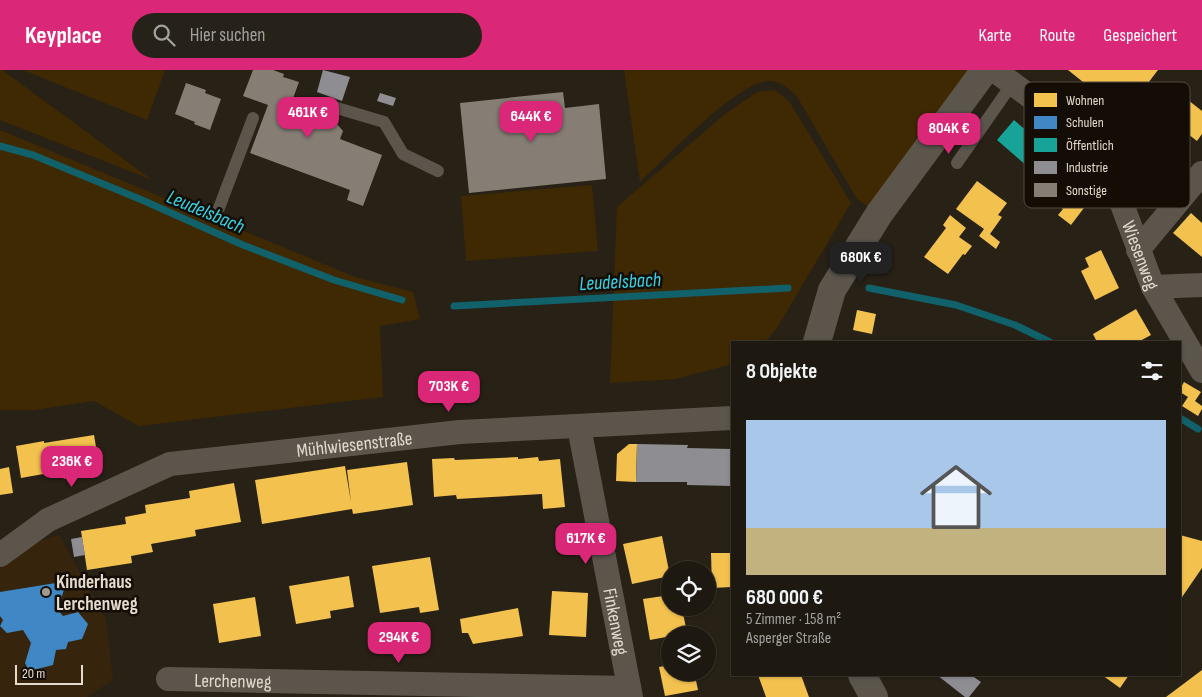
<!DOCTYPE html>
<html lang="de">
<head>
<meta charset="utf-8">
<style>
  :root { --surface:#1e1910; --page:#262219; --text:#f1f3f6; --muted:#a1a09f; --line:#3c3830; --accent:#db2777 }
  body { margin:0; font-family:"Sofia Sans Condensed",sans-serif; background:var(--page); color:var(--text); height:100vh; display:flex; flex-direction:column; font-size:19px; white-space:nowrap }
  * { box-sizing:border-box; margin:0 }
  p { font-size:16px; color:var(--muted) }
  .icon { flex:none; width:28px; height:28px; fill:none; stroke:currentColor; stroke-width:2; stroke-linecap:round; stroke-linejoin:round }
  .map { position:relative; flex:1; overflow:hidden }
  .sheet { position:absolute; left:731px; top:271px; width:450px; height:335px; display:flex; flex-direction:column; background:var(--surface); border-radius:0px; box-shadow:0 1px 4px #0004,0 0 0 1px var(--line) }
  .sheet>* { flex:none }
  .buttons { position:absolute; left:661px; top:491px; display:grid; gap:10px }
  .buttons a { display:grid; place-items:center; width:55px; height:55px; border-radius:50%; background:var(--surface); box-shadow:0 1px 4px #0004,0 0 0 1px var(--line); font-size:25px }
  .scale { position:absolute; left:15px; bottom:12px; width:68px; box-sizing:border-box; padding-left:5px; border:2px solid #e4dace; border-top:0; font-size:14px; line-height:18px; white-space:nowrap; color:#e4dace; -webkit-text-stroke:4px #130d05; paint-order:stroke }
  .price { position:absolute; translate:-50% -42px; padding:0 11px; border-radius:10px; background:var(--accent); color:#fff; font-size:16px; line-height:32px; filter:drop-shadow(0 1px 2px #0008) }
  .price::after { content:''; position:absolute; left:50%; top:30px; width:15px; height:11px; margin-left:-8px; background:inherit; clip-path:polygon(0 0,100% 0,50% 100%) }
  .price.active { background:#222; color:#fff }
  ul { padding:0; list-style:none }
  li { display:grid; align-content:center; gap:10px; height:265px; padding:0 15px }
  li+li { border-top:1px solid var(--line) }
  li span { display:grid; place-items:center; height:155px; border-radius:0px; color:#555 }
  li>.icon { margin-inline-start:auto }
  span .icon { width:90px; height:90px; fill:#fffc; stroke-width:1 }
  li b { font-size:21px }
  h2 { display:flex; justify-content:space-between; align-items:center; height:60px; padding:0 15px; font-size:21px }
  header { display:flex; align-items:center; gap:30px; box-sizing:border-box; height:70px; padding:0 25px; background:var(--accent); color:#fff }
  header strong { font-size:24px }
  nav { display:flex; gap:28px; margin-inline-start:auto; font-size:18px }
  .search { width:350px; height:45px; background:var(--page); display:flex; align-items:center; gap:12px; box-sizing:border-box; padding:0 18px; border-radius:28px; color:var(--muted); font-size:19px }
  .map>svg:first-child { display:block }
</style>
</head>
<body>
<header>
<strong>Keyplace</strong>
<div class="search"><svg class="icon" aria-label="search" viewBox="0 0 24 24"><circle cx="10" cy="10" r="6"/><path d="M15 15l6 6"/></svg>Hier suchen</div>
<nav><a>Karte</a><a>Route</a><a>Gespeichert</a></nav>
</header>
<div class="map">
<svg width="1202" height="627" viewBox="0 0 1202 627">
  <rect width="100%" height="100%" fill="#282116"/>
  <!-- built -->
  <path fill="#36250c" d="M59 465 106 549 113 610 87 627H0V496L34 472Z"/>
  <!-- green -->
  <g fill="#3f2903">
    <path d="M0 0H2L152 110 0 50Z"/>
    <path d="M23 0H165L147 50Z"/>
    <path d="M624 0H985L879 144 857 129 796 25C788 18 780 11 769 11 738 11 665 89 640 112Z"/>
    <path d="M775 20 789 31 851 133 777 258 765 272H732V294L676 309 610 313 617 137 724 45 757 22Z"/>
    <path d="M0 60 355 207 413 222 420 249 380 256 383 327 139 356 94 331 34 340H0Z"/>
    <path d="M592 115 598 181 466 191 461 126Z"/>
  </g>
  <!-- homes -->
  <g fill="#f2c14e">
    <path d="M1068 0H1158L1145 17 1154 25 1133 52Z"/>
    <path d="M1188 30 1202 41V64L1197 71 1171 51Z"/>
    <path d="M1069 107 1093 126 1071 155 1058 145 1063 139 1051 130Z"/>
    <path d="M977 111 1007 133 998 145 1002 147 990 164 1000 172 996 179 979 166 984 159 956 139Z"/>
    <path d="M1191 143 1202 153V187L1173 163Z"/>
    <path d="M950 145 966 158 959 167 972 176 965 185 963 184 948 204 924 187 946 158 943 155Z"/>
    <path d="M1101 180 1119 218 1095 230 1081 201 1089 197 1085 188Z"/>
    <path d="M1136 239 1151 265 1138 272H1116L1115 270 1111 272H1097L1093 264Z"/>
    <path d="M857 240 876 244 872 264 853 260Z"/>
    <path d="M1184 312 1201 322 1195 331 1202 336V339L1198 346 1182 336 1188 327 1180 322V319Z"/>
    <path d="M94 365 97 383 78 386 80 402 64 409 62 404 50 407 49 403 21 408 16 376 44 371V373Z"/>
    <path d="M629 374H637L636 412 616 411 617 384Z"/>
    <path d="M518 387V389L538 387 539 391 560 389 565 437 543 439 542 424 457 429 456 425 434 427 432 389 454 388 455 390Z"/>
    <path d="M407 392 413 435 353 444 352 439 262 454 255 410 345 396 351 432 347 400Z"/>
    <path d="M9 397 13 423 0 425V399Z"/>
    <path d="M234 413 241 452 195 460 196 466 151 474 153 482 131 486 132 493 87 500 81 461 126 454 125 447 146 443 145 435 190 428 189 421Z"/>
    <path d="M1180 465 1202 471V498L1180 530Z"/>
    <path d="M662 466 670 506 632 514 623 474Z"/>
    <path d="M711 483H732V517L712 518Z"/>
    <path d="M430 487 439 540 420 543 419 537 380 543 372 496Z"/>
    <path d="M349 506 354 537 330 541 331 548 296 554 289 516Z"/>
    <path d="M552 521 588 523 586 567 549 565Z"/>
    <path d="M670 525V538H682L687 563 650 570 643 529Z"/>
    <path d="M255 527 261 566 219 573 213 534Z"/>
    <path d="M518 538 523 566 473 574 468 563H462L460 549Z"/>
    <path d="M670 595V602H699L700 605 695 606 698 620 665 626 659 597Z"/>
    <path d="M1202 600V627H1166Z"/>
    <path d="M758 605H801L809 627H766Z"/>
    <path d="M1102 605H1129L1120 618Z"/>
  </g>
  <!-- schools -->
  <path fill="#3f88c5" d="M62 512 65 516 58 540 63 546 78 542 88 554 82 569 68 572 66 579 56 580 53 595 29 601 25 593 31 573 23 560 7 563 0 556 3 550 0 546V522Z"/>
  <!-- public -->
  <path fill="#17a398" d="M1014 50 1044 76 1046 74 1055 81 1036 104 997 70Z"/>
  <!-- industry -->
  <g fill="#8d8d92">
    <path d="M323 0 350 7 342 31 317 22Z"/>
    <path d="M380 23 396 28 393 36 377 31Z"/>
    <path d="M637 374 688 375 687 378 732 379V416L687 415V412H636Z"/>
    <path d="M82 467 85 485 74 487 71 469Z"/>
    <path d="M937 605H971L981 612 969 627H965Z"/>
  </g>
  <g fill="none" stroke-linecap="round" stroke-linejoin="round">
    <!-- stream -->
    <g stroke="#10616a" stroke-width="7">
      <path d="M0 76 33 85 142 130 243 175 334 210 402 230"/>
      <path d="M869 218 956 235 1015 255 1050 272"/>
      <path d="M454 236 788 218"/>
      <path d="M1180 348 1198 359"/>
    </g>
  </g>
  <!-- building -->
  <g fill="#867e75">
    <path d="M253 0H273L284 4 283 7 299 12 288 42 312 51 319 48 337 54 343 61 340 69 382 85 363 136 347 130 350 120 250 83 268 35 243 26Z"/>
    <path d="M186 13 206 20 205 23 221 29 210 60 194 54 195 52 175 44Z"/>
    <path d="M563 22 565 38 599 34 606 109 469 123 460 33Z"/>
  </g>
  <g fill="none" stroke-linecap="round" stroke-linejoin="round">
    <!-- lane -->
    <g stroke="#5b554c" stroke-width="12">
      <path d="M320 33 384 52 403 84 438 101"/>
      <path d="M957 93 1012 14"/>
      <path d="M219 138 253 48"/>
    </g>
    <!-- street -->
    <g stroke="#5b554c" stroke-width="24">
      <path id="s1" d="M994 0 1070 56 1094 76 1108 97 1153 217 1202 301"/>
      <path d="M1138 180 1202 103"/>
      <path d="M1153 217 1202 215"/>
      <path id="s2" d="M579 357 631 627"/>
      <path id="s3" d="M0 485 48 450 170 394 460 362 732 348"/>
      <path id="s4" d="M168 609 629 618"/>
    </g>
    <!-- secondary -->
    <g stroke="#5b554c" stroke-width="28">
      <path d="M817 272 832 220 879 144 985 0"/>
      <path d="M862 605 874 627"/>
    </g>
  </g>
  <!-- markers -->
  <circle fill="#a2998e" stroke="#130d05" stroke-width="2" cx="46" cy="522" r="5"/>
  <g text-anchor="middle" stroke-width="5" stroke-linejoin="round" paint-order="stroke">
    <!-- street labels -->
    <g font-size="19" fill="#e4dace" stroke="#130d05">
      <text dy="7" stroke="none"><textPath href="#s1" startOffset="245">Wiesenweg</textPath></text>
      <text dy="7" stroke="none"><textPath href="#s3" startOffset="379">Mühlwiesenstraße</textPath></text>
      <text dy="7" stroke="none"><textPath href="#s2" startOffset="198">Finkenweg</textPath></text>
      <text dy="7" stroke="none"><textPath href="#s4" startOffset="65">Lerchenweg</textPath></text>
    </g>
    <!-- poi labels -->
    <g font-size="19" font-weight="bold" fill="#e4dace" stroke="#130d05" text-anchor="start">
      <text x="56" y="518">Kinderhaus<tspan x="56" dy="22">Lerchenweg</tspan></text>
    </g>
    <!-- water labels -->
    <g font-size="20" font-style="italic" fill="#36d4e9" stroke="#130d05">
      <text transform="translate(206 141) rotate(23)" y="7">Leudelsbach</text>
      <text transform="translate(620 211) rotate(-3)" y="7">Leudelsbach</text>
    </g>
  </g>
  <!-- legend -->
  <rect x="1024" y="12" width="166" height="126" rx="8" fill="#130d05" stroke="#524a41" stroke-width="1"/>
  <rect x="1034" y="23" width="23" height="14" fill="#f2c14e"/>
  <rect x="1034" y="46" width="23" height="13" fill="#3f88c5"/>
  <rect x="1034" y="68" width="23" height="14" fill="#17a398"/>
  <rect x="1034" y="91" width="23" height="13" fill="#8d8d92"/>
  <rect x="1034" y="113" width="23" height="14" fill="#867e75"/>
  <g font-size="14" fill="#e4dace">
    <text x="1066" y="35">Wohnen</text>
    <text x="1066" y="57">Schulen</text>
    <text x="1066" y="80">Öffentlich</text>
    <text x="1066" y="102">Industrie</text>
    <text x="1066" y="125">Sonstige</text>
  </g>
</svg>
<div class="buttons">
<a><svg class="icon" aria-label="locate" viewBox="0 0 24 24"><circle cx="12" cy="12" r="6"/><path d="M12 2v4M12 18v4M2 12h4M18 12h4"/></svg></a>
<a><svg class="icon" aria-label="layers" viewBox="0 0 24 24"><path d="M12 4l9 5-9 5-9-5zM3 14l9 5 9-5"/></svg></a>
</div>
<div class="scale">20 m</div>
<b class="price" style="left:308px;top:69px">461K €</b>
<b class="price" style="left:531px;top:73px">644K €</b>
<b class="price" style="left:949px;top:85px">804K €</b>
<b class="price active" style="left:861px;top:214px">680K €</b>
<b class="price" style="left:449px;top:343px">703K €</b>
<b class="price" style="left:72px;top:418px">236K €</b>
<b class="price" style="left:586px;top:495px">617K €</b>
<b class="price" style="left:399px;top:594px">294K €</b>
<section class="sheet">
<h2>8 Objekte<svg class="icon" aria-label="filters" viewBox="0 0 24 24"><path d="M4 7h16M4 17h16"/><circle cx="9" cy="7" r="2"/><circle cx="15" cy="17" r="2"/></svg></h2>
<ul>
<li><span style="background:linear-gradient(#a9c7e8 70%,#c2b280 0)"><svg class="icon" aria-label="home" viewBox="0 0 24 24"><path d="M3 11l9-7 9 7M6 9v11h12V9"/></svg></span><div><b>680 000 €</b><p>5 Zimmer · 158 m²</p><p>Asperger Straße</p></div></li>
</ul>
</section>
</div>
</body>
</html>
